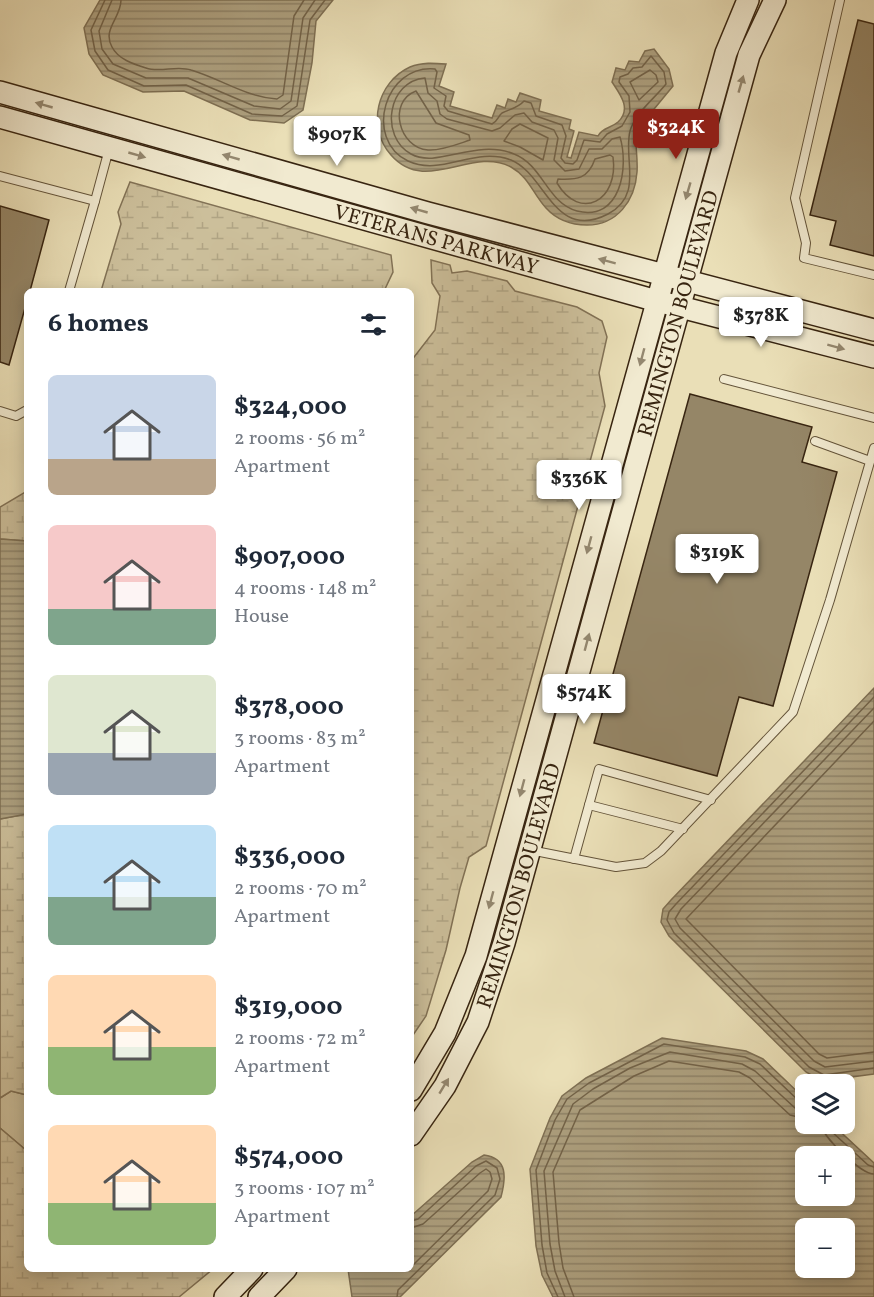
<!DOCTYPE html>
<html lang="en">
<head>
<meta charset="utf-8">
<style>
  :root { --surface:#fff; --page:#f6f6f7; --text:#1f2937; --muted:#747a83; --accent:#8f2418 }
  body { margin:0; font-family:Vollkorn,serif; background:var(--page); color:var(--text); height:100vh; display:flex; flex-direction:column; font-size:22px; white-space:nowrap }
  * { box-sizing:border-box; margin:0 }
  p { font-size:20px; color:var(--muted) }
  .icon { flex:none; width:33px; height:33px; fill:none; stroke:currentColor; stroke-width:2; stroke-linecap:round; stroke-linejoin:round }
  .map { position:relative; flex:1; overflow:hidden }
  .details { position:absolute; left:24px; top:288px; width:390px; height:984px; display:flex; flex-direction:column; background:var(--surface); border-radius:9px; box-shadow:0 3px 15px #0003 }
  .details>* { flex:none }
  .controls { position:absolute; left:795px; top:1074px; display:grid; gap:12px }
  .controls a { display:grid; place-items:center; width:60px; height:60px; border-radius:9px; background:var(--surface); box-shadow:0 3px 15px #0003; font-size:30px }
  .price { position:absolute; translate:-50% -51px; padding:0 14px; border-radius:6px; background:#fff; color:#222; font-size:20px; line-height:39px; filter:drop-shadow(0 2px 3px #0008) }
  .price::after { content:''; position:absolute; left:50%; top:36px; width:18px; height:14px; margin-left:-9px; background:inherit; clip-path:polygon(0 0,100% 0,50% 100%) }
  .price.on { background:var(--accent); color:#fff }
  ul { padding:0; list-style:none }
  li { display:flex; align-items:center; gap:18px; height:150px; padding:0 24px }
  li span { display:grid; place-items:center; flex:none; width:168px; height:120px; border-radius:9px; color:#555 }
  li>.icon { margin-inline-start:auto }
  span .icon { width:72px; height:72px; fill:#fffc; stroke-width:1 }
  li b { font-size:26px }
  h2 { display:flex; justify-content:space-between; align-items:center; height:72px; padding:0 24px; font-size:26px }
  .map>svg:first-child { display:block }
</style>
</head>
<body>
<div class="map">
<svg width="874" height="1297" viewBox="0 0 874 1297">
  <defs>
    <pattern id="wetland-marsh" width="20" height="14" patternUnits="userSpaceOnUse" patternTransform="scale(1.5)"><rect width="20" height="14" fill="#ccbf9b"/><path d="M1 5h8M5 5V1M11 12h8M15 12V8" fill="none" stroke="#b0a484"/></pattern>
    <pattern id="water-rules" width="6" height="5" patternUnits="userSpaceOnUse" patternTransform="scale(1.5)"><rect width="6" height="5" fill="#ada07f"/><path d="M0 2.5h6" fill="none" stroke="#8e8267"/></pattern>
  </defs>
  <rect width="100%" height="100%" fill="#eadfb7"/>
  <filter id="stains"><feTurbulence type="fractalNoise" baseFrequency=".00333" numOctaves="4"/><feColorMatrix values="0 0 0 0 .2 0 0 0 0 .09 0 0 0 0 .02 0 0 0 .5 -.17"/></filter>
  <radialGradient id="worn" r=".72"><stop offset=".6" stop-color="#630" stop-opacity="0"/><stop offset="1" stop-color="#630" stop-opacity=".3"/></radialGradient>
  <!-- grass -->
  <path fill="#ccbf9b" stroke="#827256" stroke-width="1.5" d="M11 1091 27 1095V1151L0 1128V1098Z"/>
  <!-- wetland -->
  <g fill="url(#wetland-marsh)" stroke="#827256" stroke-width="1.5">
    <path d="M130 182 391 255 393 272 384 291H101L121 224 118 212Z"/>
    <path d="M431 260 450 265 452 273 467 271 507 281 515 291 577 307 602 321 607 337 599 373 605 406 486 846 469 857 460 888 446 950 426 1016 411 1038V361L435 330 440 296 432 283Z"/>
    <path d="M27 491V541L0 539V507Z"/>
    <path d="M27 814V1095L11 1091 0 1098V819Z"/>
    <path d="M0 1128 27 1151V1269H213L179 1297H0Z"/>
  </g>
  <!-- water -->
  <g fill="url(#water-rules)" stroke="#7e6f53" stroke-width="1.5" fill-rule="evenodd">
    <path d="M100 0H333L316 21 312 63 303 110 284 123 250 120 184 91 143 92 103 75 89 54 84 28Z"/>
    <path d="M654 49 669 69 673 86 636 131C635 145 638 159 637 172 635 201 617 225 587 225 571 225 556 219 546 208 533 194 529 177 511 167 471 146 426 195 391 155 366 127 377 82 410 67 422 62 434 63 446 64L439 86 454 92 450 106 492 118 497 105 505 108 508 99 516 102 520 93 541 100 539 111 571 120 569 129 574 131 567 157 571 158 579 132 598 136C603 127 610 129 618 122 632 109 620 94 612 82L616 68 625 70 629 61 639 62 645 51Z"/>
    <path d="M0 539 27 541V814L0 819Z"/>
    <path d="M874 688V1074L822 1081 806 1072 669 936 661 922 663 909 671 900Z"/>
    <path d="M662 1038 746 1051 763 1059 805 1099 806 1124H832L874 1163V1297H553L542 1275 536 1246 530 1169 550 1118 562 1096 586 1078ZM844 1156V1196H806V1156ZM844 1228V1268H806V1228Z"/>
    <path d="M484 1155C508 1158 506 1178 501 1197L400 1297H352L348 1269H411V1216L472 1162Z"/>
  </g>
  <g fill="none" stroke-linecap="round" stroke-linejoin="round">
    <!-- shore -->
    <g stroke="#726248" stroke-width="1.5">
      <path d="M105 0 91 30 95 51 108 70 144 86 186 85 252 114 282 116 297 106 310 20 325 0"/>
      <path d="M112 0 99 31 102 49 113 64 146 78H188L254 106 280 109 291 101 303 18 315 0"/>
      <path d="M121 0C121 18 102 29 112 47 118 59 133 64 146 68 160 73 177 65 191 70 221 79 246 97 277 99L283 95 294 16 304 0"/>
      <path d="M651 56 664 72 666 84C655 98 635 113 630 131 623 159 644 195 608 214 554 242 546 174 511 160 474 146 442 177 408 161 363 139 385 64 435 69L437 72 434 88 446 96 444 106 448 111 492 124C498 121 498 116 502 113 510 109 518 108 524 101L531 103 536 116 562 125 566 136 561 158 565 163 573 164 577 160 584 140 600 142 607 134 622 126 630 112 629 96 619 82 620 77 628 74 633 68 642 67Z"/>
      <path d="M650 70 656 75 658 82 639 100 630 82Z"/>
      <path d="M425 78 428 93 437 101 440 114 447 119 492 131 500 128 515 115 524 113 532 122 554 130 558 138 554 160 565 171 579 169 589 149H602L612 139 620 137C629 167 621 222 577 211 547 203 543 165 514 154 475 138 438 169 411 154 379 136 388 81 425 78Z"/>
      <path d="M416 91 436 123 469 135 470 140C458 144 441 151 428 150 399 148 387 102 416 91Z"/>
      <path d="M520 124 548 138 543 160 520 147 504 141 512 129Z"/>
      <path d="M610 155 613 157C619 201 580 222 557 183L558 179C577 180 588 179 595 159Z"/>
      <path d="M874 697 676 904 669 912 667 920 674 933 809 1067 824 1075 874 1068"/>
      <path d="M874 708 681 909 675 919 680 928 814 1061 825 1067 874 1061"/>
      <path d="M874 721 686 919 819 1054 827 1058 874 1052"/>
      <path d="M821 1124C822 1137 861 1174 874 1174"/>
      <path d="M828 1124 831 1131 868 1165 874 1167"/>
      <path d="M411 1228 423 1224 480 1173 486 1169 490 1172 492 1179 488 1191 411 1267"/>
      <path d="M397 1297 398 1290 495 1195 500 1179 497 1168 486 1161 476 1166 418 1219 411 1221"/>
      <path d="M558 1297 547 1273 542 1245 536 1170 555 1120 567 1099 589 1083 664 1044 745 1057 760 1064 799 1101 806 1103"/>
      <path d="M565 1297 555 1271 550 1244 544 1171 573 1104 593 1089 630 1068 670 1052 742 1064 755 1071 795 1108 806 1110"/>
      <path d="M574 1297 563 1268 559 1243 553 1172 580 1110 634 1076 669 1061 739 1072 750 1078 790 1115 806 1119"/>
    </g>
  </g>
  <!-- building -->
  <g fill="#958667" stroke="#382511" stroke-width="1.5">
    <path d="M858 20 874 24V256L830 245 836 221 810 215Z"/>
    <path d="M0 206 49 220 30 291H27V301L9 365 0 362Z"/>
    <path d="M690 394 812 427 802 462 837 472 773 706 739 697 717 776 594 743Z"/>
  </g>
  <g fill="none" stroke-linecap="round" stroke-linejoin="round">
    <!-- lane casing -->
    <g stroke="#64543a" stroke-width="10">
      <g id="lane">
        <path d="M840 0 795 198 806 243 804 258 874 275"/>
        <path d="M0 176 95 201 109 149"/>
        <path d="M69 291 95 201"/>
        <path d="M724 379 874 418"/>
        <path d="M0 411 16 416 27 410"/>
        <path d="M815 441 870 461"/>
        <path d="M589 805 683 829"/>
        <path d="M530 850 616 867 645 863 661 851 793 712 830 600 874 448"/>
        <path d="M574 859 599 769 711 800"/>
      </g>
    </g>
    <!-- secondary casing -->
    <g stroke="#382511" stroke-width="24">
      <g id="secondary">
        <path d="M0 92 428 213 874 330"/>
        <path id="s1" d="M0 117 657 301 874 357"/>
        <path d="M411 1090 445 1033 476 956 726 53 748 0"/>
        <path id="s2" d="M411 1135 445 1086 478 1022 504 943 749 55 775 0"/>
        <path d="M225 1297 252 1269"/>
        <path d="M259 1297 286 1269"/>
      </g>
    </g>
    <!-- lane -->
    <use href="#lane" stroke="#f1ead0" stroke-width="8"/>
    <!-- secondary -->
    <use href="#secondary" stroke="#f1ead0" stroke-width="21"/>
  </g>
  <!-- one-way arrows -->
  <defs><path id="oneway-solid" d="M-6-.8H1V-3.2L6.5 0L1 3.2V.8H-6Z" transform="scale(1.5)"/></defs>
  <g fill="#948870">
    <use href="#oneway-solid" transform="translate(741 84) rotate(-74)"/>
    <use href="#oneway-solid" transform="translate(44 105) rotate(-164)"/>
    <use href="#oneway-solid" transform="translate(137 155) rotate(16)"/>
    <use href="#oneway-solid" transform="translate(231 157) rotate(-164)"/>
    <use href="#oneway-solid" transform="translate(688 191) rotate(106)"/>
    <use href="#oneway-solid" transform="translate(419 210) rotate(-164)"/>
    <use href="#oneway-solid" transform="translate(607 261) rotate(-165)"/>
    <use href="#oneway-solid" transform="translate(836 347) rotate(15)"/>
    <use href="#oneway-solid" transform="translate(642 357) rotate(105)"/>
    <use href="#oneway-solid" transform="translate(589 545) rotate(105)"/>
    <use href="#oneway-solid" transform="translate(587 642) rotate(-75)"/>
    <use href="#oneway-solid" transform="translate(522 788) rotate(105)"/>
    <use href="#oneway-solid" transform="translate(491 900) rotate(105)"/>
    <use href="#oneway-solid" transform="translate(444 1086) rotate(-59)"/>
  </g>
  <g text-anchor="middle" stroke-width="4.5" stroke-linejoin="round" paint-order="stroke">
    <!-- street labels -->
    <g font-size="21" fill="#382511" stroke="#f1ead0">
      <text dy="7" stroke="none"><textPath href="#s1" startOffset="453">VETERANS PARKWAY</textPath></text>
      <text dy="7" stroke="none"><textPath href="#s2" startOffset="868">REMINGTON BOULEVARD</textPath></text>
      <text dy="7" stroke="none"><textPath href="#s2" startOffset="274">REMINGTON BOULEVARD</textPath></text>
    </g>
  </g>
  <rect width="100%" height="100%" filter="url(#stains)"/>
  <rect width="100%" height="100%" fill="url(#worn)"/>
</svg>
<div class="controls">
<a><svg class="icon" aria-label="layers" viewBox="0 0 24 24"><path d="M12 4l9 5-9 5-9-5zM3 14l9 5 9-5"/></svg></a>
<a>+</a>
<a>−</a>
</div>
<b class="price on" style="left:676px;top:160px">$324K</b>
<b class="price" style="left:337px;top:167px">$907K</b>
<b class="price" style="left:761px;top:348px">$378K</b>
<b class="price" style="left:579px;top:511px">$336K</b>
<b class="price" style="left:717px;top:585px">$319K</b>
<b class="price" style="left:584px;top:725px">$574K</b>
<section class="details">
<h2>6 homes<svg class="icon" aria-label="filters" viewBox="0 0 24 24"><path d="M4 7h16M4 17h16"/><circle cx="9" cy="7" r="2"/><circle cx="15" cy="17" r="2"/></svg></h2>
<ul>
<li><span style="background:linear-gradient(#c9d6e8 70%,#b9a48a 0)"><svg class="icon" aria-label="home" viewBox="0 0 24 24"><path d="M3 11l9-7 9 7M6 9v11h12V9"/></svg></span><div><b>$324,000</b><p>2 rooms · 56 m²</p><p>Apartment</p></div></li>
<li><span style="background:linear-gradient(#f6c9c9 70%,#7fa58c 0)"><svg class="icon" aria-label="home" viewBox="0 0 24 24"><path d="M3 11l9-7 9 7M6 9v11h12V9"/></svg></span><div><b>$907,000</b><p>4 rooms · 148 m²</p><p>House</p></div></li>
<li><span style="background:linear-gradient(#dfe7d0 65%,#9aa5b1 0)"><svg class="icon" aria-label="home" viewBox="0 0 24 24"><path d="M3 11l9-7 9 7M6 9v11h12V9"/></svg></span><div><b>$378,000</b><p>3 rooms · 83 m²</p><p>Apartment</p></div></li>
<li><span style="background:linear-gradient(#bfe0f5 60%,#7fa58c 0)"><svg class="icon" aria-label="home" viewBox="0 0 24 24"><path d="M3 11l9-7 9 7M6 9v11h12V9"/></svg></span><div><b>$336,000</b><p>2 rooms · 70 m²</p><p>Apartment</p></div></li>
<li><span style="background:linear-gradient(#ffd9b3 60%,#8fb573 0)"><svg class="icon" aria-label="home" viewBox="0 0 24 24"><path d="M3 11l9-7 9 7M6 9v11h12V9"/></svg></span><div><b>$319,000</b><p>2 rooms · 72 m²</p><p>Apartment</p></div></li>
<li><span style="background:linear-gradient(#ffd9b3 65%,#8fb573 0)"><svg class="icon" aria-label="home" viewBox="0 0 24 24"><path d="M3 11l9-7 9 7M6 9v11h12V9"/></svg></span><div><b>$574,000</b><p>3 rooms · 107 m²</p><p>Apartment</p></div></li>
</ul>
</section>
</div>
</body>
</html>
